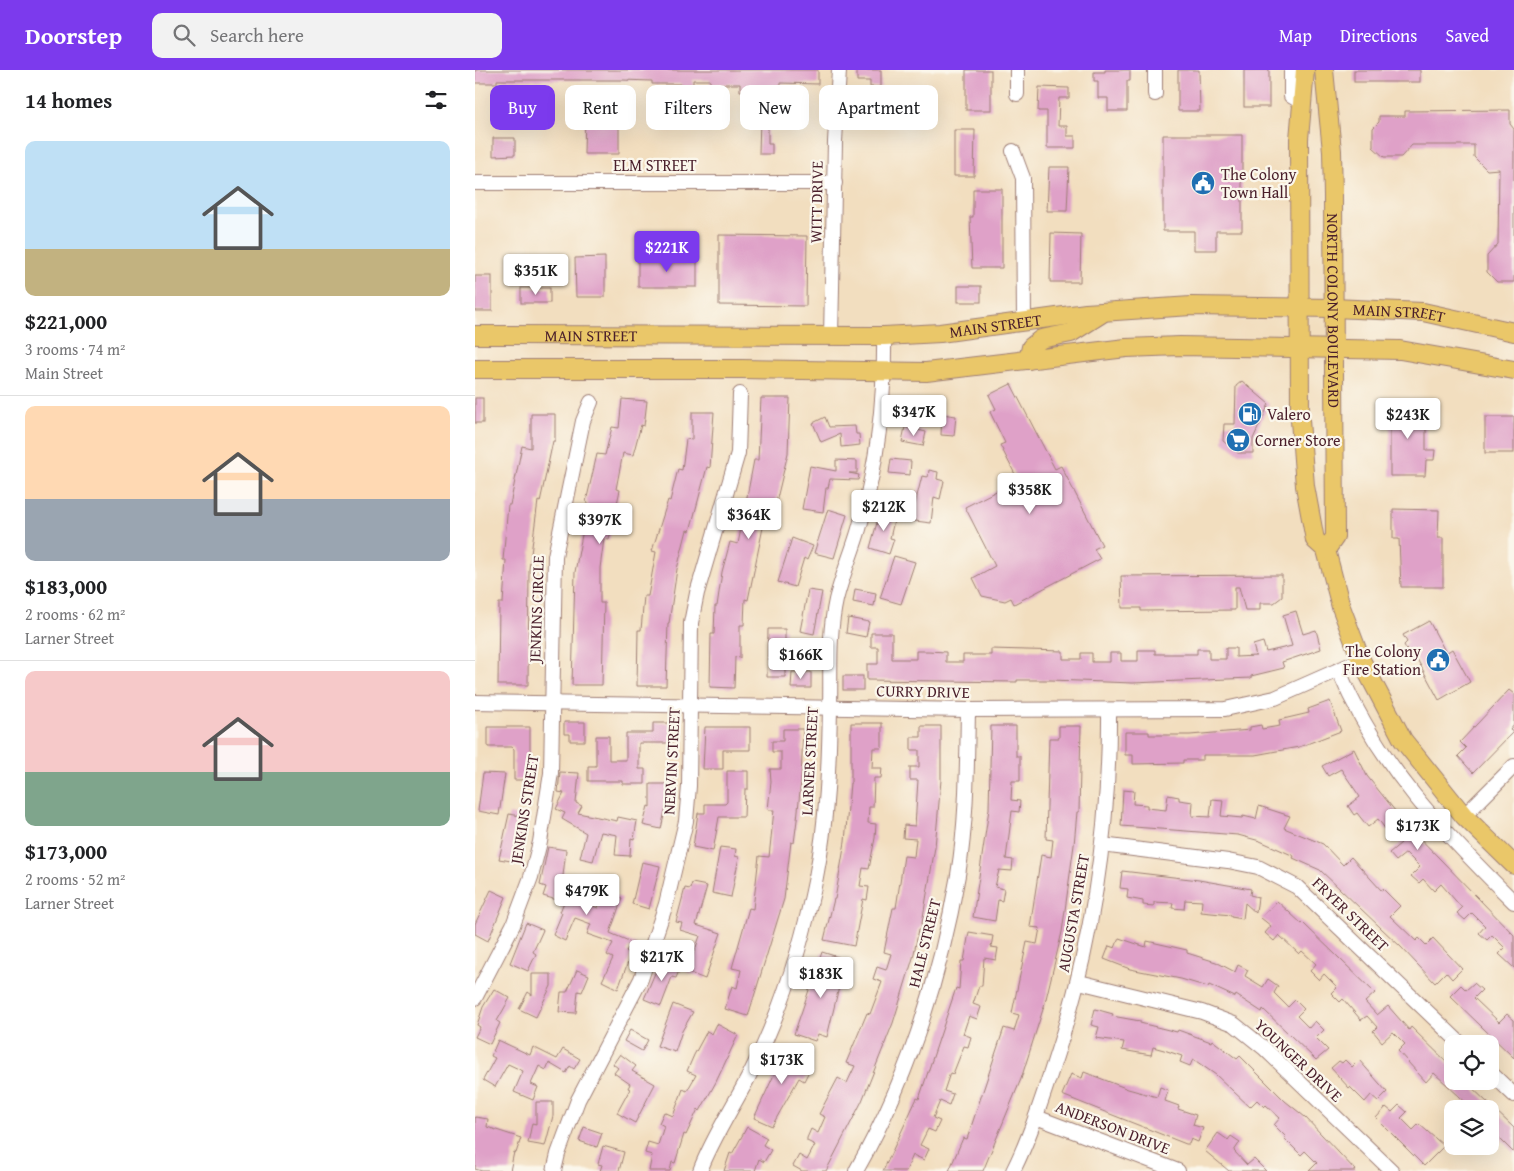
<!DOCTYPE html>
<html lang="en">
<head>
<meta charset="utf-8">
<style>
  :root { --surface:#fff; --page:#f2f2f2; --text:#202124; --muted:#757577; --line:#e0e0e0; --accent:#7c3aed }
  body { margin:0; font-family:"Gentium Book Plus",serif; background:var(--page); color:var(--text); height:100vh; display:flex; flex-direction:column; font-size:19px; white-space:nowrap }
  * { box-sizing:border-box; margin:0 }
  p { font-size:16px; color:var(--muted) }
  .icon { flex:none; width:28px; height:28px; fill:none; stroke:currentColor; stroke-width:2; stroke-linecap:round; stroke-linejoin:round }
  .map { position:relative; flex:1; overflow:hidden }
  .details { display:flex; flex-direction:column; background:var(--surface); width:475px }
  .details>* { flex:none }
  .top-card { position:absolute; left:15px; top:15px; width:475px; height:45px; display:flex; gap:10px }
  .controls { position:absolute; left:969px; top:965px; display:grid; gap:10px }
  .controls a { display:grid; place-items:center; width:55px; height:55px; border-radius:10px; background:var(--surface); box-shadow:0 5px 20px #0002; font-size:25px }
  .price { position:absolute; translate:-50% -42px; padding:0 11px; border-radius:5px; background:#fff; color:#222; font-size:16px; line-height:32px; filter:drop-shadow(0 1px 2px #0008) }
  .price::after { content:''; position:absolute; left:50%; top:30px; width:15px; height:11px; margin-left:-8px; background:inherit; clip-path:polygon(0 0,100% 0,50% 100%) }
  .price.on { background:var(--accent); color:#fff }
  ul { padding:0; list-style:none }
  li { display:grid; align-content:center; gap:10px; height:265px; padding:0 25px }
  li+li { border-top:1px solid var(--line) }
  li span { display:grid; place-items:center; height:155px; border-radius:10px; color:#555 }
  li>.icon { margin-inline-start:auto }
  span .icon { width:90px; height:90px; fill:#fffc; stroke-width:1 }
  li b { font-size:21px }
  h2 { display:flex; justify-content:space-between; align-items:center; height:60px; padding:0 25px; font-size:21px }
  .tag { padding:0 18px; border-radius:10px; background:var(--surface); box-shadow:0 5px 20px #0002; font-size:18px; line-height:45px }
  .tag.on { background:var(--accent); color:#fff }
  header { display:flex; align-items:center; gap:30px; box-sizing:border-box; height:70px; padding:0 25px; background:var(--accent); color:#fff }
  header strong { font-size:24px }
  nav { display:flex; gap:28px; margin-inline-start:auto; font-size:18px }
  .search { width:350px; height:45px; background:var(--page); display:flex; align-items:center; gap:12px; box-sizing:border-box; padding:0 18px; border-radius:10px; color:var(--muted); font-size:19px }
  main { display:flex; flex:1; min-height:0 }
  .map>svg:first-child { display:block }
</style>
</head>
<body>
<header>
<strong>Doorstep</strong>
<div class="search"><svg class="icon" aria-label="search" viewBox="0 0 24 24"><circle cx="10" cy="10" r="6"/><path d="M15 15l6 6"/></svg>Search here</div>
<nav><a>Map</a><a>Directions</a><a>Saved</a></nav>
</header>
<main>
<section class="details">
<h2>14 homes<svg class="icon" aria-label="filters" viewBox="0 0 24 24"><path d="M4 7h16M4 17h16"/><circle cx="9" cy="7" r="2"/><circle cx="15" cy="17" r="2"/></svg></h2>
<ul>
<li><span style="background:linear-gradient(#bfe0f5 70%,#c2b280 0)"><svg class="icon" aria-label="home" viewBox="0 0 24 24"><path d="M3 11l9-7 9 7M6 9v11h12V9"/></svg></span><div><b>$221,000</b><p>3 rooms · 74 m²</p><p>Main Street</p></div></li>
<li><span style="background:linear-gradient(#ffd9b3 60%,#9aa5b1 0)"><svg class="icon" aria-label="home" viewBox="0 0 24 24"><path d="M3 11l9-7 9 7M6 9v11h12V9"/></svg></span><div><b>$183,000</b><p>2 rooms · 62 m²</p><p>Larner Street</p></div></li>
<li><span style="background:linear-gradient(#f6c9c9 65%,#7fa58c 0)"><svg class="icon" aria-label="home" viewBox="0 0 24 24"><path d="M3 11l9-7 9 7M6 9v11h12V9"/></svg></span><div><b>$173,000</b><p>2 rooms · 52 m²</p><p>Larner Street</p></div></li>
</ul>
</section>
<div class="map">
<svg width="1039" height="1101" viewBox="0 0 1039 1101">
  <rect width="100%" height="100%" fill="#fbf7ec"/>
  <filter id="ink" filterUnits="userSpaceOnUse"><feTurbulence type="fractalNoise" baseFrequency=".02" numOctaves="2"/><feDisplacementMap in="SourceGraphic" scale="10" xChannelSelector="R" yChannelSelector="G"/><feConvolveMatrix kernelMatrix="1 2 1 2 8 2 1 2 1" color-interpolation-filters="sRGB"/></filter>
  <filter id="wash" filterUnits="userSpaceOnUse"><feTurbulence type="fractalNoise" baseFrequency=".0096" numOctaves="4" result="noise"/><feDisplacementMap in="SourceGraphic" scale="20" xChannelSelector="R" yChannelSelector="G"/><feGaussianBlur stdDeviation="1.12" result="paint"/><feColorMatrix in="noise" values="0 0 0 0 0 0 0 0 0 0 0 0 0 0 0 0 0 1.4 0 .05"/><feComposite in="paint" operator="in"/></filter>
  <g filter="url(#wash)">
    <rect width="100%" height="100%" fill="#f2debf"/>
    <g id="blocks">
      <!-- building -->
      <g fill="#dfa1c8">
        <path d="M0 0H343V14L305 13V19L277 16V21H265V14H235V10H218V21H206V14H177V11L147 10H22V13H0Z"/>
        <path d="M382 0H406V17H395V11H382Z"/>
        <rect x="491" y="0" width="25" height="40"/>
        <path d="M630 0H655V11H652V41H633V28H623V11H619V2H630Z"/>
        <path d="M703 0H724L725 41H703Z"/>
        <rect x="769" y="0" width="25" height="37"/>
        <rect x="879" y="0" width="66" height="12"/>
        <path d="M564 17 594 18V28H584L583 56H592V66H600V78H572V41H563Z"/>
        <path d="M1035 40V54L1039 59V212H1022L1012 202V186L1023 174 1024 99 1012 100 999 87V75H937L926 87H909L898 77V58L904 52V46H930V41Z"/>
        <path d="M110 44H144V84H109Z"/>
        <path d="M285 47H293V74H297V84H284Z"/>
        <path d="M479 60H500L499 106H479Z"/>
        <path d="M688 65H767V161H741V180H719V161H688Z"/>
        <path d="M18 68H40V85L18 86Z"/>
        <path d="M574 97H594L592 141H572Z"/>
        <path d="M498 119H527V198H497L495 147H498Z"/>
        <path d="M576 163 606 164 605 212H575Z"/>
        <path d="M244 165 332 166 331 236 244 235Z"/>
        <path d="M130 187V227H101L100 188Z"/>
        <path d="M163 188 222 189V217H163Z"/>
        <rect x="0" y="206" width="17" height="35"/>
        <rect x="483" y="216" width="23" height="16"/>
        <rect x="46" y="218" width="29" height="15"/>
        <path d="M767 311 794 334 778 369V383H763L748 371 749 354H760L761 316Z"/>
        <path d="M536 314 580 399 586 396 627 475 619 479 625 489 539 534 536 528 530 531 507 526 498 508 520 496 490 437 543 410 525 375 530 373 515 342 521 339 514 325Z"/>
        <rect x="0" y="328" width="8" height="25"/>
        <path d="M286 328H315L313 383 298 445 291 443 273 530 270 529 269 555H265V588L260 587 259 618 235 617 236 564H239L240 536H242L247 502 255 472 263 474 279 390H283Z"/>
        <path d="M147 329 172 331 169 356 166 355 158 385 148 383 141 419 145 420 134 470 129 469 125 498V533H129L127 615H97L100 502 113 433 111 432 122 384 130 385 137 357 144 358Z"/>
        <path d="M927 334H951V380H960L959 390H951L950 406H915V351H911V335Z"/>
        <path d="M217 342H239L235 398 232 397 215 461 212 460 202 499 194 553H193L191 616H162L163 560H166L169 526H173L181 482 177 481 193 430 195 431 203 399 207 400 211 369 217 370Z"/>
        <path d="M56 344H80V371H78L65 432 63 431 54 499 53 615H23L24 533H28L31 490H28L33 435H35L47 376 56 378Z"/>
        <path d="M467 344 481 346 479 366 466 365Z"/>
        <path d="M350 347 354 357 380 356 381 364H384L385 375 366 377 365 364 346 372 338 353Z"/>
        <rect x="1010" y="347" width="29" height="36"/>
        <path d="M430 357 451 362 448 376 427 372Z"/>
        <path d="M416 389 436 391 435 405 414 403Z"/>
        <path d="M361 390 382 391V403H374L384 405 383 410 355 409 353 418H351L348 442 327 439 335 396 361 401Z"/>
        <path d="M454 400 463 402 462 409 469 411 465 429 459 427 456 453 432 450 435 433 440 434 447 406 453 407Z"/>
        <path d="M406 438 421 442 415 468 419 469 414 484 395 478Z"/>
        <path d="M353 439 372 445 359 488 339 483Z"/>
        <path d="M918 439 964 440 963 468H968V517H926L924 469H918Z"/>
        <path d="M317 468 338 476 332 490 329 488 320 517 303 512Z"/>
        <path d="M419 486 440 492 426 534 405 528Z"/>
        <path d="M807 505V527L799 533H785V540H770L764 517H760V540L666 541V538H647L646 506Z"/>
        <path d="M380 519 401 523 399 536 378 532Z"/>
        <path d="M333 520 347 522 339 564 325 561Z"/>
        <path d="M821 541 828 564 841 560 846 579 807 592 809 598 776 606V608L658 613 576 610H542V612L392 610V594H403V577H396V563H417V589H441V581H453L471 582V592H488V585H516V579L588 581V589H606V583H617V592H635V583H646V591H663V580H680V584H722V579H734V589H751V578H761V587L781 586 778 575 788 572 791 582 817 576 808 545Z"/>
        <path d="M373 548 394 552 391 567 371 563Z"/>
        <path d="M954 551 971 583 977 579 995 612 964 630 942 589 938 591 929 575 932 572 928 565Z"/>
        <path d="M293 559H310V607H292Z"/>
        <path d="M317 602H336V618H316Z"/>
        <rect x="368" y="606" width="20" height="14"/>
        <path d="M1034 620 1039 624V655L1035 660 1038 662 998 703 983 686 991 678 985 672Z"/>
        <path d="M855 631 866 661 824 677 780 685H728V690H708V693L658 694V685H650V662H674V665H715L775 660V657L786 655 787 659 805 656 804 650 834 643 833 639Z"/>
        <path d="M89 652H110V671H95V664H89Z"/>
        <path d="M178 653H197V673H164V699H170V714H148V711H113V696H121V666H134V690H151V663H178Z"/>
        <path d="M376 653H407V678H398L397 698H407L406 708H399L398 737H394L393 753 401 754 400 768 394 799 388 798 385 816 394 817 392 830 388 829 379 876 349 870 359 829H360L370 772 375 713H376Z"/>
        <path d="M446 656H466V710L460 777 446 859H444L438 888 418 953 387 1031 351 1101H327L318 1096 324 1085 332 1090 340 1075 332 1071V1068L336 1059 343 1063 350 1047 344 1044 363 1008 372 1013 380 996 371 993 392 943 395 944 407 912 398 909 402 897 411 900 416 884 409 882 418 838H421L429 786 439 787 441 769 428 768 429 755 440 756 443 710H435V697H444V680H436V667H446Z"/>
        <path d="M516 656H541V686H545V711H537L536 730 545 731 544 742 537 741 531 789 538 790 537 801 524 800 520 817 529 819 527 831 523 830 520 851 498 847 514 739Z"/>
        <path d="M584 656H606L604 742H602L599 775 587 862 570 933 546 1009 508 1101H474L488 1068 492 1069 529 958 539 961 544 945 537 943 552 872 562 874 565 858 555 857 566 785 576 787 578 770 571 769 574 668H584Z"/>
        <path d="M13 657H55V691H58V710H39V679L37 677H13Z"/>
        <path d="M230 657H275V680H248V699H228Z"/>
        <path d="M308 659H328L326 711 322 750 319 773 316 772 309 829 273 946 250 939 257 916 262 918 266 900 257 898 274 838 278 839 284 786 294 787 299 740H293L296 711 295 699H306V682H297V671H308Z"/>
        <path d="M879 679 892 706 929 752 1039 865V898L1024 884 1030 878 1017 865 1012 870 1004 863 1010 856 997 843 990 850 982 843 987 838 966 814 959 821 948 809 944 813 936 806 945 797 931 783 921 791 914 783 926 773 913 758 911 760 903 749 893 757 882 743 879 745 873 736 885 727 866 699 853 706 847 696Z"/>
        <path d="M252 701H273V719H270L269 747H244L238 781 218 777 223 743H230V734H250L252 732Z"/>
        <path d="M85 702 104 703 101 733 107 736 103 743 142 751 143 747 162 751 159 769 156 768 155 786 140 785 142 765 126 762 118 791 105 788 111 763 87 749 90 743 81 739 89 723 83 722Z"/>
        <path d="M8 703 30 704 24 745 3 741Z"/>
        <path d="M175 714H195V727H193L186 759 168 755 173 736 175 737Z"/>
        <path d="M648 720 659 721 658 734 672 735V738L691 740 693 725 704 727V730L718 732 717 746 735 747 737 729 748 730 746 746 767 748 768 746 781 749 784 736 815 746 809 758 848 774 868 795 876 787 906 820 908 819 925 836 915 846 941 871 944 868 951 875 958 868 987 899 977 909 971 902 960 913 926 877 845 800 818 788 819 786 785 771 763 765 646 756Z"/>
        <path d="M34 744 51 747 42 792 24 789Z"/>
        <path d="M73 777 91 780 86 823 123 838 127 823 147 828 135 863 161 874 159 880 153 878 151 881 156 884 143 919 127 911 138 888 132 885 138 873 112 864 116 854 100 848 90 871 78 865 87 843 85 842 89 832 68 826 71 817 65 815Z"/>
        <path d="M245 777 261 779 260 786 264 787 256 827 237 823Z"/>
        <path d="M167 792 185 796 174 839 157 834Z"/>
        <path d="M647 801 724 810 776 819 775 825 783 827 781 843 770 833 768 849 756 847V845L726 842 727 831 710 830 709 839 697 838 698 833 679 832V836L668 835V831L652 828 653 819 645 818Z"/>
        <path d="M217 813 232 816 221 855 246 863 230 909 212 902 225 866 205 860 207 853 201 852 210 818 215 819Z"/>
        <path d="M16 820 31 827 13 871 0 864V854Z"/>
        <path d="M802 831 827 854 828 853 900 923 890 932 902 945 913 936 934 960 936 957 978 998V1011H990L1039 1058V1083L1023 1067 1015 1076V1039H998L959 1003 951 1012 923 981 930 974 918 962 907 972 898 961 902 957 892 946 886 950 868 929 865 932 856 923 862 917 849 904 844 910 835 901 841 894 827 881 824 884 804 865 799 871 790 863 796 856 786 848Z"/>
        <path d="M51 853 68 860 58 882 61 884 53 901 35 893Z"/>
        <path d="M494 862 518 866 516 877 523 878 521 890 509 888 507 916H504L498 934 506 937 502 949 494 946 488 964 496 967 493 977 489 976 478 1004 475 1003 469 1021 478 1024 474 1035 465 1031 458 1048 465 1051 460 1062 453 1059 445 1075 454 1079 449 1090 438 1085 431 1101H408L442 1028 444 1029 481 918 484 919 486 891H489Z"/>
        <path d="M644 868 671 877 672 871 712 880V883L741 892 760 902 763 895 773 900 770 906 788 917 793 909 803 916 799 923 813 937 820 930 829 939 822 946 834 958 840 951 849 960 841 968 853 980 841 990 788 939 787 942 761 925 760 927 734 915 733 917 706 909 655 899 629 889 634 876 640 878Z"/>
        <path d="M347 882 366 888 361 902 371 905 366 918 364 917 352 967 343 964 340 971 319 964Z"/>
        <path d="M186 889 206 896 201 908 197 907 186 936 169 929Z"/>
        <path d="M102 900 114 905 107 922 103 921 101 943 84 942 86 922H92Z"/>
        <path d="M57 904H76V916L61 947 44 939 53 922 57 925Z"/>
        <path d="M999 913 1007 920 999 928 1024 952 1032 944 1039 950V988L975 926 986 915 991 920Z"/>
        <path d="M19 919 35 928 22 951 25 953 15 974 0 967 5 957 2 955 8 937Z"/>
        <path d="M198 934 218 942 207 961 200 982 182 976Z"/>
        <path d="M620 939 638 944 637 946 665 951V953L702 962 703 960 736 972 737 970 762 989 765 986 810 1031 830 1047 881 1101H834L842 1093 830 1081 826 1085 809 1068 811 1067 799 1055 805 1048 791 1035 789 1037 782 1030 775 1037 741 1005 718 989 715 996 705 992 707 986 689 980 678 977 676 985 647 980 649 972 621 968 624 957 616 955Z"/>
        <path d="M242 954 263 965 241 1012 225 1041 223 1039 211 1065 209 1064 200 1093 197 1092 195 1101H174L177 1085 170 1083 173 1072 183 1075 189 1056 184 1053 189 1042 198 1046 208 1019 212 1021 221 1005 212 1001 219 985 232 961 237 964Z"/>
        <path d="M155 960 173 970 167 981 149 971Z"/>
        <path d="M23 970 55 985 58 977 82 989 88 979 105 989 99 999 95 996 91 1003 74 993 71 1000 64 996 56 1014 63 1017 58 1030 39 1022 48 1001 33 994 20 1017 8 1010 20 988 16 986Z"/>
        <path d="M312 977 331 986 329 992 337 995 329 1011 324 1008 297 1056 279 1048Z"/>
        <path d="M145 984 161 996 157 1001 180 1014 160 1053 142 1043 155 1019 153 1018 155 1014 139 1003 143 998 138 994Z"/>
        <path d="M870 990 877 997 884 990 912 1022 903 1031 896 1025 890 1032 875 1017 874 1018 856 998 864 991 867 993Z"/>
        <path d="M609 1002 653 1019 682 1027 685 1017 693 1020 690 1031 704 1036 703 1039 721 1045 718 1055 728 1058 723 1072 716 1069 714 1074H711L587 1025 596 1004 607 1008Z"/>
        <path d="M61 1032H78V1046L70 1076 53 1073 57 1053 61 1054Z"/>
        <path d="M924 1035 932 1042 926 1048 938 1060 944 1054 969 1076 949 1096 901 1048 911 1037 917 1042Z"/>
        <path d="M0 1047 13 1049 12 1057 46 1068 41 1083 39 1082 35 1101H7L0 1099Z"/>
        <path d="M109 1057 127 1063 122 1077 104 1071Z"/>
        <path d="M272 1057 292 1068 288 1075 296 1080 289 1092 284 1089 280 1101H249L255 1083 257 1084Z"/>
        <path d="M743 1063 753 1070 756 1066 765 1072 759 1081 772 1095 779 1089 791 1101H754L730 1081Z"/>
        <path d="M128 1076 149 1082 144 1101H125L127 1095 123 1094Z"/>
      </g>
    </g>
  </g>
  <g filter="url(#ink)">
    <use href="#blocks" fill-opacity="0" stroke="#9e7e75" stroke-width="1"/>
    <g fill="none" stroke-linecap="round" stroke-linejoin="round">
      <!-- minor casing -->
      <g stroke="#9e7e75" stroke-width="16">
        <g id="minor">
          <path d="M542 0V24"/>
          <path d="M816 0V26L826 32"/>
          <path d="M680 24V0"/>
          <path d="M538 81 548 108 549 252"/>
          <path d="M0 113H360"/>
          <path d="M356 266 360 72 364 0"/>
          <path d="M864 601C903 695 968 762 1039 832"/>
          <path d="M0 632 493 640 750 639 800 628 886 590"/>
          <path d="M989 746 1039 696"/>
          <path d="M627 775 753 791 783 797 822 817 986 974"/>
          <path d="M604 912 727 942 759 954 789 978 917 1101"/>
          <path d="M0 928 38 855 56 807 65 772 76 703 80 486 108 351 116 332"/>
          <path d="M1015 1002 1039 1025"/>
          <path d="M561 1047 703 1101"/>
          <path d="M79 1101 83 1084 103 1030 166 909 191 834 211 751 214 716 216 553 222 523 263 383 265 324"/>
          <path d="M225 1101C237 1069 257 1039 273 1008 305 945 327 876 341 807 352 752 354 694 355 638 356 601 353 566 361 530 367 506 377 483 384 459 402 396 410 332 409 266"/>
          <path d="M381 1101C432 1011 465 908 483 805 492 751 492 695 493 640"/>
          <path d="M538 1101C554 1069 565 1035 576 1002 616 883 635 766 634 640"/>
        </g>
      </g>
      <!-- major casing -->
      <g stroke="#9e7e75" stroke-width="20">
        <g id="major">
          <path d="M830 0 824 69 825 350 830 416 840 470 851 480 866 537 886 590 928 670 989 746 1039 795"/>
          <path id="s1" d="M849 0 857 81 858 126 860 467 851 480"/>
          <path id="s2" d="M0 265 409 266 465 263 611 243 716 236 858 238 948 242 1039 262"/>
          <path d="M553 290 556 277 566 269 596 263 626 244"/>
          <path d="M0 299H266L451 302 651 278 705 276 925 280 1039 300"/>
        </g>
      </g>
      <!-- minor -->
      <use href="#minor" stroke="#fff" stroke-width="14"/>
      <!-- major -->
      <use href="#major" stroke="#eac769" stroke-width="18"/>
    </g>
  </g>
  <!-- icons -->
  <defs>
    <g id="civic-disc" transform="scale(1.25)"><circle r="9.5" fill="#1f6fb2" stroke="#fbf7ec"/><path d="M-.6-6.5H3V-4.5H.6V-3L4-1V1h2V6H-6V1h2V-1L-.6-3ZM-1.2 2.5V6h2.4V2.5Z" fill="#fff"/></g>
    <g id="fuel-disc" transform="scale(1.25)"><circle r="9.5" fill="#1f6fb2" stroke="#fbf7ec"/><path d="M-5.5-6h7V0h2V4h1.3V-2.5L3-4.5l.8-.8L6-3V5H2.5V1h-1V6h-7ZM-4.2-4.7v3.2H.2V-4.7Z" fill="#fff"/></g>
    <g id="supermarket-disc" transform="scale(1.25)"><circle r="9.5" fill="#1f6fb2" stroke="#fbf7ec"/><path d="M-6-5.5h2.5l.6 2H6L4.5 2H-2.5L-4.4-4H-6ZM-1.5 3.2a1.3 1.3 0 1 0 .1 0ZM3 3.2a1.3 1.3 0 1 0 .1 0Z" fill="#fff"/></g>
  </defs>
  <g fill-rule="evenodd">
    <use href="#civic-disc" x="728" y="113"/>
    <use href="#fuel-disc" x="775" y="344"/>
    <use href="#supermarket-disc" x="763" y="370"/>
    <use href="#civic-disc" x="963" y="590"/>
  </g>
  <g text-anchor="middle" stroke-width="4.5" stroke-linejoin="round" paint-order="stroke">
    <!-- street labels -->
    <g font-size="16" fill="#4a1f2b" stroke="#fbf7ec">
      <text x="180" y="101">ELM STREET</text>
      <text transform="translate(341 132) rotate(-89)" y="6">WITT DRIVE</text>
      <text dy="6" stroke="none"><textPath href="#s1" startOffset="241">NORTH COLONY BOULEVARD</textPath></text>
      <text dy="6" stroke="none"><textPath href="#s2" startOffset="926">MAIN STREET</textPath></text>
      <text dy="6" stroke="none"><textPath href="#s2" startOffset="521">MAIN STREET</textPath></text>
      <text dy="6" stroke="none"><textPath href="#s2" startOffset="116">MAIN STREET</textPath></text>
      <text transform="translate(61 539) rotate(-88)" y="6">JENKINS CIRCLE</text>
      <text transform="translate(448 621) rotate(1)" y="6">CURRY DRIVE</text>
      <text transform="translate(196 691) rotate(-87)" y="6">NERVIN STREET</text>
      <text transform="translate(334 691) rotate(-87)" y="6">LARNER STREET</text>
      <text transform="translate(49 739) rotate(-81)" y="6">JENKINS STREET</text>
      <text transform="translate(598 843) rotate(-80)" y="6">AUGUSTA STREET</text>
      <text transform="translate(876 844) rotate(44)" y="6">FRYER STREET</text>
      <text transform="translate(449 873) rotate(-76)" y="6">HALE STREET</text>
      <text transform="translate(824 990) rotate(43)" y="6">YOUNGER DRIVE</text>
      <text transform="translate(638 1057) rotate(21)" y="6">ANDERSON DRIVE</text>
    </g>
    <!-- poi labels -->
    <g font-size="16" fill="#4a1f2b" stroke="#fbf7ec" text-anchor="start">
      <text x="746" y="110">The Colony<tspan x="746" dy="18">Town Hall</tspan></text>
      <text x="792" y="350">Valero</text>
      <text x="780" y="376">Corner Store</text>
      <text x="946" y="587" text-anchor="end">The Colony<tspan x="946" dy="18">Fire Station</tspan></text>
    </g>
  </g>
</svg>
<div class="controls">
<a><svg class="icon" aria-label="locate" viewBox="0 0 24 24"><circle cx="12" cy="12" r="6"/><path d="M12 2v4M12 18v4M2 12h4M18 12h4"/></svg></a>
<a><svg class="icon" aria-label="layers" viewBox="0 0 24 24"><path d="M12 4l9 5-9 5-9-5zM3 14l9 5 9-5"/></svg></a>
</div>
<b class="price on" style="left:192px;top:203px">$221K</b>
<b class="price" style="left:61px;top:226px">$351K</b>
<b class="price" style="left:439px;top:367px">$347K</b>
<b class="price" style="left:933px;top:370px">$243K</b>
<b class="price" style="left:555px;top:445px">$358K</b>
<b class="price" style="left:409px;top:462px">$212K</b>
<b class="price" style="left:274px;top:470px">$364K</b>
<b class="price" style="left:125px;top:475px">$397K</b>
<b class="price" style="left:326px;top:610px">$166K</b>
<b class="price" style="left:943px;top:781px">$173K</b>
<b class="price" style="left:112px;top:846px">$479K</b>
<b class="price" style="left:187px;top:912px">$217K</b>
<b class="price" style="left:346px;top:929px">$183K</b>
<b class="price" style="left:307px;top:1015px">$173K</b>
<div class="top-card">
<a class="tag on">Buy</a>
<a class="tag">Rent</a>
<a class="tag">Filters</a>
<a class="tag">New</a>
<a class="tag">Apartment</a>
</div>
</div>
</main>
</body>
</html>
